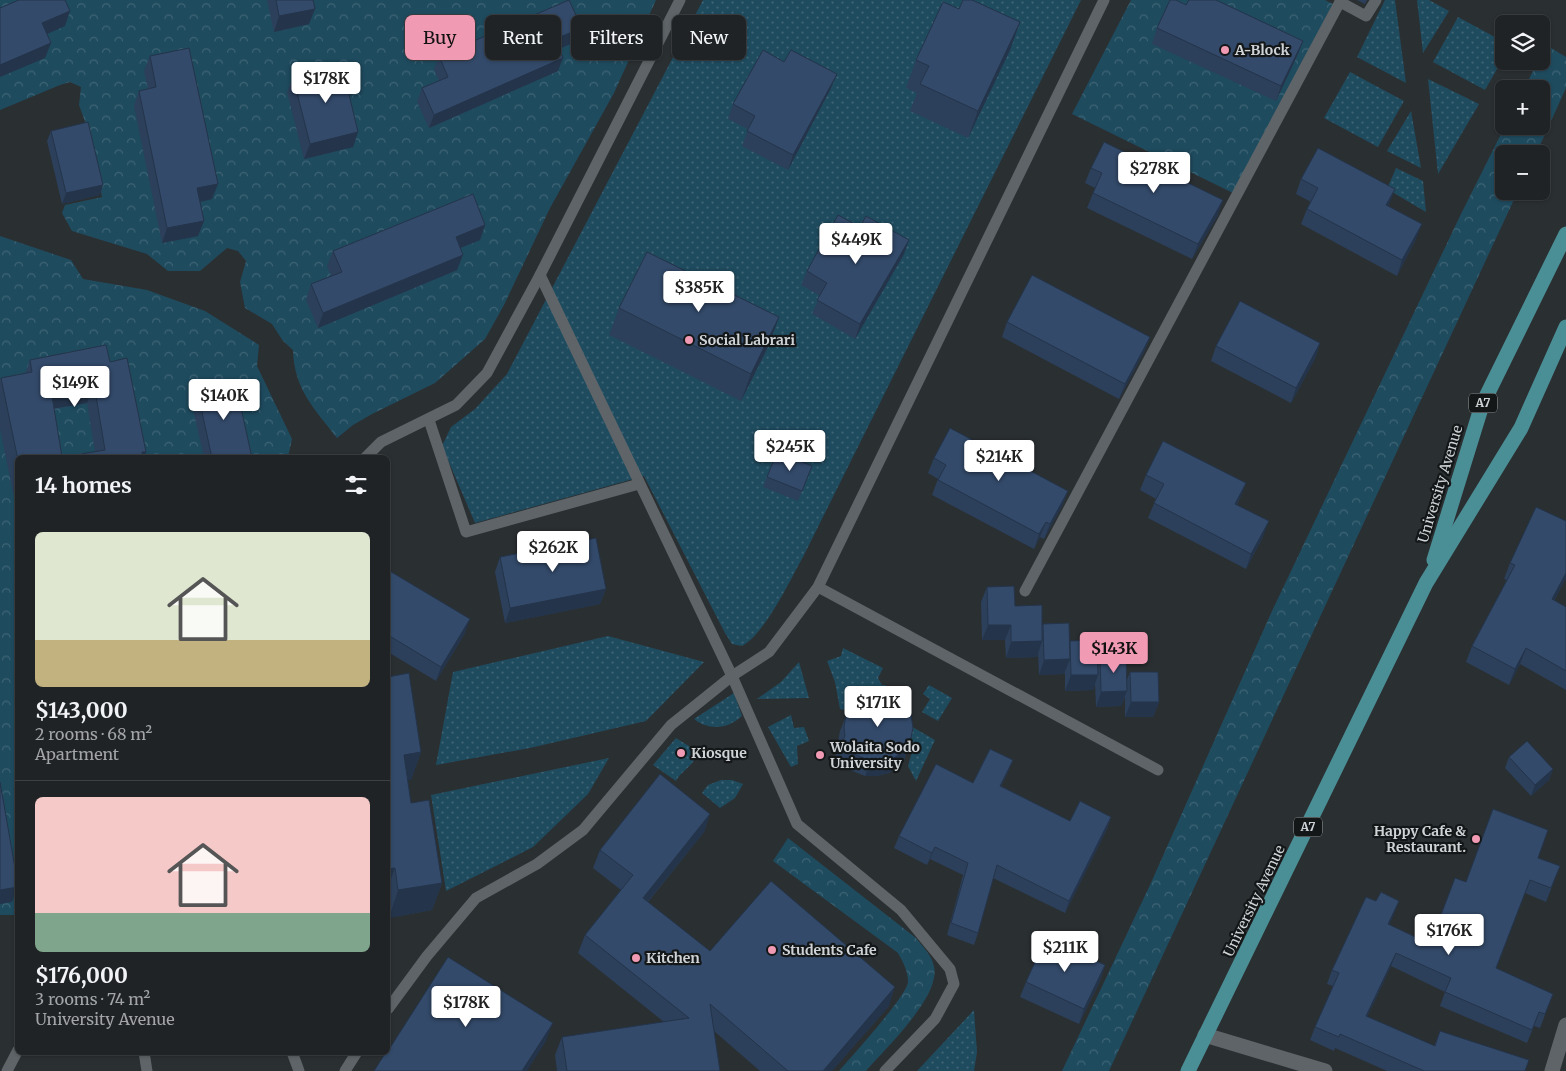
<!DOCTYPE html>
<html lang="en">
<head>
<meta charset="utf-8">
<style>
  :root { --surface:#202326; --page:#2d2f32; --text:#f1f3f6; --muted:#a2a4a7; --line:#3d4043; --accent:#f19ab4 }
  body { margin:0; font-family:Merriweather,serif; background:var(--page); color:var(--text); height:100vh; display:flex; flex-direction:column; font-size:19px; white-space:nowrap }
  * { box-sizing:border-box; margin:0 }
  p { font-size:16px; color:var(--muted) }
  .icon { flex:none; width:28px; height:28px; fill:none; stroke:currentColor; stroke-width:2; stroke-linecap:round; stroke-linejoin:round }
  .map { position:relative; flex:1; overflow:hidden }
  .sheet { position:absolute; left:15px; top:455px; width:375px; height:600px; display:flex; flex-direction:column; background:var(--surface); border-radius:8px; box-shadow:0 1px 4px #0004,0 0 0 1px var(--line) }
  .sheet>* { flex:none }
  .banner { position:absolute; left:405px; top:15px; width:475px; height:45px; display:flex; gap:10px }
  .tools { position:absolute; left:1495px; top:15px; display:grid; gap:10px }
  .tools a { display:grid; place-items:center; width:55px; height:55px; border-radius:8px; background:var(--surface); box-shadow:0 1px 4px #0004,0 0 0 1px var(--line); font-size:25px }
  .price { position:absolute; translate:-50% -42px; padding:0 11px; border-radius:5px; background:#fff; color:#222; font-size:16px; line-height:32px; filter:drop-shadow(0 1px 2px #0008) }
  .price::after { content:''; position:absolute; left:50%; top:30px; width:15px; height:11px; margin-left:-8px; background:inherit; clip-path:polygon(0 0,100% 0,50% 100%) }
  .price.selected { background:var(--accent); color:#111 }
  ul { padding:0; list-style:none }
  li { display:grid; align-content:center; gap:10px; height:265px; padding:0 20px }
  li+li { border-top:1px solid var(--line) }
  li span { display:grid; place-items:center; height:155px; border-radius:8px; color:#555 }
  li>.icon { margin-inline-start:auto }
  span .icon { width:90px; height:90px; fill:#fffc; stroke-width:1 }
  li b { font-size:21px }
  h2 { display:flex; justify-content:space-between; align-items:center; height:60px; padding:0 20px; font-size:21px }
  .pill { padding:0 18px; border-radius:8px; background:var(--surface); box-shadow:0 1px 4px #0004,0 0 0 1px var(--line); font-size:18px; line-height:45px }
  .pill.selected { background:var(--accent); color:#111 }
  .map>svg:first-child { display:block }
</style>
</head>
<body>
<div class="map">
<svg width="1566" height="1071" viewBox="0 0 1566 1071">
  <defs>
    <pattern id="forest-crowns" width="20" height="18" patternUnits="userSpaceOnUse" patternTransform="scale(1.25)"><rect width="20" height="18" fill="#1f4b5f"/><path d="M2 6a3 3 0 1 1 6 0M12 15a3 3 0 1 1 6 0" fill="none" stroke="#3e6475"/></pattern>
    <pattern id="park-dots" width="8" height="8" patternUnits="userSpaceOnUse" patternTransform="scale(1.25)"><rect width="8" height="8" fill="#1f4b5f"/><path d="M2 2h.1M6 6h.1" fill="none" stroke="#3e6475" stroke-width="1.8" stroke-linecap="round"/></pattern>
  </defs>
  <rect width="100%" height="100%" fill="#2a2f32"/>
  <!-- forest -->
  <g fill="url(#forest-crowns)">
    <path d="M0 0H656L614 93 550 208 504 305 485 339 435 383 372 414 353 425 337 438C315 409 294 390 293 350L283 341 272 324 245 308 240 282 246 261 238 251 227 248 200 271H168L147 254 72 231 62 213 65 205 102 197 87 127 79 105 81 87 70 82 60 85 0 110Z"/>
    <path d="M1131 0H1325L1333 4 1233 193 1072 114Z"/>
    <path d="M1546 45 1566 57V88L1536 154H1504V191H1518L1109 1071H1062L1150 885 1272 611 1460 216 1505 126H1541V89H1524L1538 61H1541V55Z"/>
    <path d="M0 236 71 260 83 279 147 290 205 311 259 345 257 366 292 439 288 457 18 458V913L14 915H0Z"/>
    <path d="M788 838 916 938C923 947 932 955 934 967 941 996 885 1049 866 1071H839C851 1057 907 996 908 982 908 971 903 962 898 953L773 861Z"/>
  </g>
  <!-- park -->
  <g fill="url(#park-dots)">
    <path d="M703 0H1081L803 557C790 580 765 634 742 646L732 644 725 633 644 476 475 523 442 446 451 427 475 409 507 374Z"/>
    <path d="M1385 0H1395L1406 83 1357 57Z"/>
    <path d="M1417 0H1429L1449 11 1423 53Z"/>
    <path d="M1458 17 1504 42V57L1485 90 1433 62Z"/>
    <path d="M1350 72 1404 101 1378 147 1324 118Z"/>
    <path d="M1428 79 1479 104 1438 174Z"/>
    <path d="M1411 111 1421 168 1387 151Z"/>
    <path d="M1396 168 1423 181 1426 212 1387 189Z"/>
    <path d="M608 636 704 662 646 721 530 748 436 765 453 672Z"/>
    <path d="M843 648 883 668 878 678 882 685H886L878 697 857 701 843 710 840 709 835 682 827 661 841 656Z"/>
    <path d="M799 662 809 698 757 699 781 682Z"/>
    <path d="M929 685 952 698 938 721 922 712 930 699 923 694Z"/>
    <path d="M734 693 742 716C728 729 709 731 694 719Z"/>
    <path d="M791 715 794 728 804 727 809 741 797 746 798 764 791 767 768 727Z"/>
    <path d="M909 725 935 740 916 781 908 766 913 748Z"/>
    <path d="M676 738 695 750C699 764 682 769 676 781L653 765Z"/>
    <path d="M609 758 588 794 533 847 446 891 431 795Z"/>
    <path d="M721 780H732L743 784 735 798 720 808 702 793 708 785Z"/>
    <path d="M974 1010 977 1052 974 1071H917Z"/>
  </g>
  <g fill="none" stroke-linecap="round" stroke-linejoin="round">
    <!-- lane -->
    <g stroke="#5e6467" stroke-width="11">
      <path d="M1340 2 1366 16 1376 0"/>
      <path d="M540 275 732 676 797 824 901 910 950 969 954 984 935 1019 885 1071"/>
      <path d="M429 420 466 532 639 484"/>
      <path d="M365 458 381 442 456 405 487 373 540 275 680 0"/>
      <path d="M818 587 1158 770"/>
      <path d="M1025 591 1341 0"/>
      <path d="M388 1009 427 956 476 898 537 864 583 830 671 725 732 676 769 652 818 587 1104 0"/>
      <path d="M144 1052 147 1071"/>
      <path d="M292 1052 299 1071"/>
      <path d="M7 1071 18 1050"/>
      <path d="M345 1071 357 1052"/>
    </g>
    <!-- street -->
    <g stroke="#5e6467" stroke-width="15">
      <path d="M1205 1035 1325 1071"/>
      <path d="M1552 1071 1566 1025"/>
    </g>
    <!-- highway -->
    <g stroke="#4b8f96" stroke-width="15">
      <path d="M1434 560 1482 405 1566 234"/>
      <path d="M1188 1071 1426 583 1521 428 1566 327"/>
    </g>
  </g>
  <!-- wall -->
  <g fill="#2c405b" fill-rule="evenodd">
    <path d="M267 0H313L309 24 274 32Z"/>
    <path d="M1357 0H1367L1365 4Z"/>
    <path d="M1020 22 1010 50 968 138 910 111 917 93 906 88 916 60Z"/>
    <path d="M1157 28 1303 41 1297 56 1276 101 1152 44Z"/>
    <path d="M577 41 559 49 558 71 429 128 417 102 422 88 439 81 434 69 439 56Z"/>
    <path d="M150 56 212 199 200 202 198 236 162 243 134 106 139 91 148 89 144 71Z"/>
    <path d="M784 62 831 88 788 170 742 146 748 129 728 119 733 104Z"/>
    <path d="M293 77 358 132 353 147 304 159 287 92Z"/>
    <path d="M51 131 100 195 62 204 47 141Z"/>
    <path d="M1091 168 1218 215 1192 259 1087 208 1095 188 1085 183Z"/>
    <path d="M1301 179 1395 189 1388 206 1416 239 1397 276 1301 224 1307 209 1311 202 1296 194Z"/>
    <path d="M485 225 480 240 460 248 457 270 318 328 306 300 311 284 331 276 327 266 333 251Z"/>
    <path d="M860 227 904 254 855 339 812 314 820 296 801 285 807 271Z"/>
    <path d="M619 308 769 345 741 401 609 335Z"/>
    <path d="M1007 322 1150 337 1144 352 1119 399 1002 337Z"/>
    <path d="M1320 343 1315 359 1291 403 1211 361 1216 346Z"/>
    <path d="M30 360 110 362 144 458H18V516L0 429V381L1 378 25 374ZM87 403 95 452 62 457 54 409Z"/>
    <path d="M197 389 252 458H204L192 404Z"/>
    <path d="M777 452 812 466 798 501 763 487Z"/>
    <path d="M934 458 1068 491 1062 506 1044 539 1040 537 1034 549 932 495 938 479 928 473Z"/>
    <path d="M1146 475 1246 483 1240 498 1237 505 1263 537 1246 569 1148 518 1156 499 1140 490Z"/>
    <path d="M1566 521V578L1554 601 1566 607V690L1520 664 1509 685 1466 662 1472 646 1507 580 1504 579 1510 563Z"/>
    <path d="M500 557 606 589 600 604 505 623 495 572Z"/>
    <path d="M388 570 465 633 436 681 388 652Z"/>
    <path d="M987 587 1015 606 1042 627 1043 624 1070 642 1098 665 1100 658 1126 682 1130 672 1159 702 1153 717H1125V697L1121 706 1096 707 1095 684 1093 690 1065 691V673L1064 674 1039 675 1038 653 1037 657 1006 658 1005 640H982L981 602Z"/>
    <path d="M388 677 421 752 411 780H408L411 803 442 883 432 910 389 918 388 912Z"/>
    <path d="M846 716 909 747 903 762 889 773 877 776H865L833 763 839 747 838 742 840 731Z"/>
    <path d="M1509 757 1553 769 1549 780 1531 796 1505 768Z"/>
    <path d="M1013 760 1008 772 1001 786 1070 821 1111 817 1107 829 1065 913 993 878 978 933 974 945 947 935 963 875 930 859 927 865 894 848 899 836 973 783Z"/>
    <path d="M710 814 704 832 648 902 710 951 889 1006 832 1071H760L714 1031 720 1071H557L555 1055 562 1037 664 1022 578 953 585 935 621 890 593 868 600 850Z"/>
    <path d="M1538 858 1560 866 1546 902 1525 893 1496 969 1553 994 1540 1028 1534 1026 1527 1043 1440 1006 1445 992 1391 966 1367 1017 1434 1046 1440 1031 1525 1071H1387L1335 1048 1334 1051 1310 1040 1315 1027 1333 986 1327 984 1332 970 1376 901H1399L1389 925 1430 944 1466 882Z"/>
    <path d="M1105 965 1100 981 1079 1024 1020 997 1026 982Z"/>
  </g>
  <!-- shaded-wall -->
  <g fill="#24344a">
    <path d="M315 9 309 24 274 32 279 16Z"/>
    <path d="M70 11 65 26 36 39 42 23Z"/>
    <path d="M1020 22 1010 50 968 138 978 111Z"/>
    <path d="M582 28 577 41 550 53 555 39Z"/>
    <path d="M1303 41 1297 56 1276 101 1281 86Z"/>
    <path d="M51 43 45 58 0 77V65Z"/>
    <path d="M563 58 558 71 429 128 434 115Z"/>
    <path d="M837 74 831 88 788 170 793 155Z"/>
    <path d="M358 132 353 147 304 159 310 144Z"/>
    <path d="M218 184 212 199 191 204 197 188Z"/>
    <path d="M103 185 100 195 62 204 66 193Z"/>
    <path d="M1395 189 1389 205 1381 220 1386 205Z"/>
    <path d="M1223 200 1218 215 1192 259 1198 244Z"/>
    <path d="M204 221 198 236 162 243 167 228Z"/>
    <path d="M1422 224 1416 239 1397 276 1402 260Z"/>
    <path d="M485 225 480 240 450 252 456 237Z"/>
    <path d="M909 240 904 254 855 339 860 324Z"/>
    <path d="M463 255 457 270 318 328 323 313Z"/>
    <path d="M779 317 769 345 741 401 751 374Z"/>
    <path d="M1150 337 1144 352 1119 399 1125 384Z"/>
    <path d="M1320 343 1315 359 1291 403 1296 388Z"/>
    <path d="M94 384 87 403 44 410 51 390Z"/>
    <path d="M142 452H146L144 458H140Z"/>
    <path d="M1246 483 1240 498 1229 519 1235 504Z"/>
    <path d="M1068 491 1062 506 1044 539 1050 524Z"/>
    <path d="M1269 521 1263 537 1246 569 1251 554Z"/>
    <path d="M1046 522 1040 537 1034 549 1039 534Z"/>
    <path d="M1566 573V578L1546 616 1552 599Z"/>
    <path d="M606 589 600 604 505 623 510 608Z"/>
    <path d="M470 619 465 633 436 681 441 667Z"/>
    <path d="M988 625H1011L1005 640H982Z"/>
    <path d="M1042 641 1037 657 1006 658 1011 642Z"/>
    <path d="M1526 648 1520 664 1509 685 1515 669Z"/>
    <path d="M1070 659 1064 674 1039 675 1044 660Z"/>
    <path d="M1071 675H1098L1093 690 1065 691Z"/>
    <path d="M1127 691 1121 706 1096 707 1101 692Z"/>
    <path d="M1131 702H1159L1153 717H1125Z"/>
    <path d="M909 747 903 762 889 773 877 776H865L871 761Z"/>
    <path d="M421 752 411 780 394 783 404 755Z"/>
    <path d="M1013 760 1008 772 995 798 1000 786Z"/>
    <path d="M1553 769 1549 780 1531 796 1535 785Z"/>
    <path d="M710 814 704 832 636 916 643 898Z"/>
    <path d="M1111 817 1107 829 1065 913 1069 901Z"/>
    <path d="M935 847 930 859 927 865 932 853Z"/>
    <path d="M395 868 388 887V869Z"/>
    <path d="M442 883 432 910 389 918 398 890Z"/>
    <path d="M18 887 12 902 0 904V890Z"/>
    <path d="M1399 901 1394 914 1383 938 1388 924Z"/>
    <path d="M1396 953 1391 966 1361 1030 1366 1016Z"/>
    <path d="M1105 965 1100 981 1079 1024 1084 1009Z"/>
    <path d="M895 987 889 1006 832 1071H823Z"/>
    <path d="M553 1023 545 1043 527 1071H522Z"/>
  </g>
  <!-- building -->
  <g fill="#334a6a" stroke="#24344a" fill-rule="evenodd">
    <path d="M19 0H65L70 11 42 23 51 43 0 65V8Z"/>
    <path d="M276 0H313L315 9 279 16Z"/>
    <path d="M569 0 582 28 555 39 563 58 434 115 422 88 448 77 439 56Z"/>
    <path d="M963 0H972L1020 22 978 111 920 84 929 66 916 60 943 2 959 9Z"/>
    <path d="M1170 0H1176L1186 5 1189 0H1216L1303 41 1281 86 1157 28Z"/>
    <path d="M189 48 218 184 197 188 204 221 167 228 139 91 156 87 150 56Z"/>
    <path d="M763 50 784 62 791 50 837 74 793 155 747 131 755 116 733 104Z"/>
    <path d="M342 65 358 132 310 144 293 77Z"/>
    <path d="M88 122 103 185 66 193 51 131Z"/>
    <path d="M1104 142 1223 200 1198 244 1093 193 1102 173 1091 168Z"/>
    <path d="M1318 148 1395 189 1386 205 1422 224 1402 260 1307 209 1318 188 1301 179Z"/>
    <path d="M473 194 485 225 456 237 463 255 323 313 311 284 342 272 333 251Z"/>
    <path d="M838 215 860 227 866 216 909 240 860 324 817 300 827 283 807 271Z"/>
    <path d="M647 252 779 317 751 374 619 308Z"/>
    <path d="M1032 275 1150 337 1125 384 1007 322Z"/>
    <path d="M1240 301 1320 343 1296 388 1216 346Z"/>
    <path d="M106 345 110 362 127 358 146 452H142L143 458H18V460L1 378 32 372 30 360ZM94 384 105 450 62 457 51 390Z"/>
    <path d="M235 380 252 458H212L197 389Z"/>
    <path d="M950 428 1068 491 1050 524 1046 522 1039 534 938 480 946 465 934 458Z"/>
    <path d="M1163 441 1246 483 1235 504 1269 521 1251 554 1154 503 1164 484 1146 475Z"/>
    <path d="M777 452 812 466 802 491 767 477Z"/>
    <path d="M1536 507 1566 521V573L1552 599 1566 607V671L1526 648 1515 669 1472 646 1515 565 1510 563Z"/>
    <path d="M596 538 606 589 510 608 500 557Z"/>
    <path d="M388 570 470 619 441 667 388 635Z"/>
    <path d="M1014 586 1015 606 1042 605V641L1011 642V625H988L987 587Z"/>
    <path d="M1069 623 1070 659 1044 660 1043 624Z"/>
    <path d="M1097 640 1098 675H1071L1070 641Z"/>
    <path d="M1126 657 1127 691 1101 692 1100 658Z"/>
    <path d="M1130 672H1158L1159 702H1131Z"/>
    <path d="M409 673 421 752 404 755 411 803 429 800 442 883 398 890 395 868 388 869V677Z"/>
    <path d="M882 693 894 696 905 704 911 715 913 728 909 747 894 758 883 761H871L839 748 845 736 844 727 846 716 851 706 860 698 870 694Z"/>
    <path d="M1527 741 1553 769 1535 785 1509 757Z"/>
    <path d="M990 749 1013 760 1000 786 1070 821 1080 801 1111 817 1069 901 997 865 978 933 951 923 968 863 935 847 932 853 899 836 936 764 973 783Z"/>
    <path d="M660 774 710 814 643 898 710 951 771 881 895 987 823 1071H788L710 1004 720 1071H567L562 1037 689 1018 585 935 633 875 600 850Z"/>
    <path d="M0 782 18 885V887L0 890Z"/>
    <path d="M1493 809 1548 830 1538 858 1560 866 1551 888 1530 880 1496 968 1553 994 1545 1014 1539 1012 1532 1030 1445 992 1451 978 1396 953 1366 1016 1435 1046 1440 1031 1529 1060 1525 1071H1424L1340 1034 1339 1037 1315 1027 1339 973 1332 970 1366 897 1376 901 1381 892 1399 901 1388 924 1430 944 1455 878 1466 882Z"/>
    <path d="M1046 938 1105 965 1084 1009 1026 982Z"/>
    <path d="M448 957 553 1023 522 1071H374L386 1052H388V1051Z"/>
  </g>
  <!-- markers -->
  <g fill="#f19ab4" stroke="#141718" stroke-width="2">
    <circle cx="1225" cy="50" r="5"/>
    <circle cx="689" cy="340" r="5"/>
    <circle cx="681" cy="753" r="5"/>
    <circle cx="820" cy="755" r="5"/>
    <circle cx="1476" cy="839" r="5"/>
    <circle cx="772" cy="950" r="5"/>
    <circle cx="636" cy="958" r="5"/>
  </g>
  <g text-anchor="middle" stroke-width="4.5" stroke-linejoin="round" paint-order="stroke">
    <!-- shield labels -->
    <g fill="#141718" stroke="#979b9c" stroke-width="1">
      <rect x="1469" y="393.5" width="28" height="19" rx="4"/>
      <rect x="1294" y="817.5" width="28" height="19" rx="4"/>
    </g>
    <g font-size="12" font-weight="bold" fill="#cfd3d5">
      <text x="1483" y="407">A7</text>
      <text x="1308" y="831">A7</text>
    </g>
    <!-- poi labels -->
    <g font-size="14" font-weight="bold" fill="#cfd3d5" stroke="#141718" text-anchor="start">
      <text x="1235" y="55">A-Block</text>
      <text x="699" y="345">Social Labrari</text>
      <text x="830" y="752">Wolaita Sodo<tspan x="830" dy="16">University</tspan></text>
      <text x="691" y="758">Kiosque</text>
      <text x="1466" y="836" text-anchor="end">Happy Cafe &amp;<tspan x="1466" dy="16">Restaurant.</tspan></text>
      <text x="782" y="955">Students Cafe</text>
      <text x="646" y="963">Kitchen</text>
    </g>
    <!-- street labels -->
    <g font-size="14" fill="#cfd3d5" stroke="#141718">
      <text transform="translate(1440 484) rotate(-73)" y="5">University Avenue</text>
      <text transform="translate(1254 901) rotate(-64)" y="5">University Avenue</text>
    </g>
  </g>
</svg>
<div class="tools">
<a><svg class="icon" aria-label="layers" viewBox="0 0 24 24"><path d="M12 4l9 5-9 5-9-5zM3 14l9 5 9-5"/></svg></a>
<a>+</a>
<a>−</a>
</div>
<b class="price" style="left:326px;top:104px">$178K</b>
<b class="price" style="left:1154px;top:194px">$278K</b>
<b class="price" style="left:856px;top:265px">$449K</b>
<b class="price" style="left:699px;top:313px">$385K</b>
<b class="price" style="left:75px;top:408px">$149K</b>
<b class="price" style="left:224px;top:421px">$140K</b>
<b class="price" style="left:790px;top:472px">$245K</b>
<b class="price" style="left:999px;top:482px">$214K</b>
<b class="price" style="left:553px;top:573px">$262K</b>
<b class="price selected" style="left:1114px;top:674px">$143K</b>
<b class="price" style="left:878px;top:728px">$171K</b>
<b class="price" style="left:1449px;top:956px">$176K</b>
<b class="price" style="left:1065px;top:973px">$211K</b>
<b class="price" style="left:466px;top:1028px">$178K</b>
<div class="banner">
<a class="pill selected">Buy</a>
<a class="pill">Rent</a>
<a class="pill">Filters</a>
<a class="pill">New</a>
</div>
<section class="sheet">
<h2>14 homes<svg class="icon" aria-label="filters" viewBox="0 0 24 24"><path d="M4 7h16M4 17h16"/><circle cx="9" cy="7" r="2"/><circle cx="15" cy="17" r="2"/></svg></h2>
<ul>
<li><span style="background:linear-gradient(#dfe7d0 70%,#c2b280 0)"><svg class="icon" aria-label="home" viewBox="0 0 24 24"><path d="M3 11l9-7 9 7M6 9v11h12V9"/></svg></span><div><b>$143,000</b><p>2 rooms · 68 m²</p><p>Apartment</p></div></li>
<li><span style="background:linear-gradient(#f6c9c9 75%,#7fa58c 0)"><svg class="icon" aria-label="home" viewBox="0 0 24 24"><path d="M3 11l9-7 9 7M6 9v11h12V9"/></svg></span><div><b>$176,000</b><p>3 rooms · 74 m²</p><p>University Avenue</p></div></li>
</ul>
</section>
</div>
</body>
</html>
